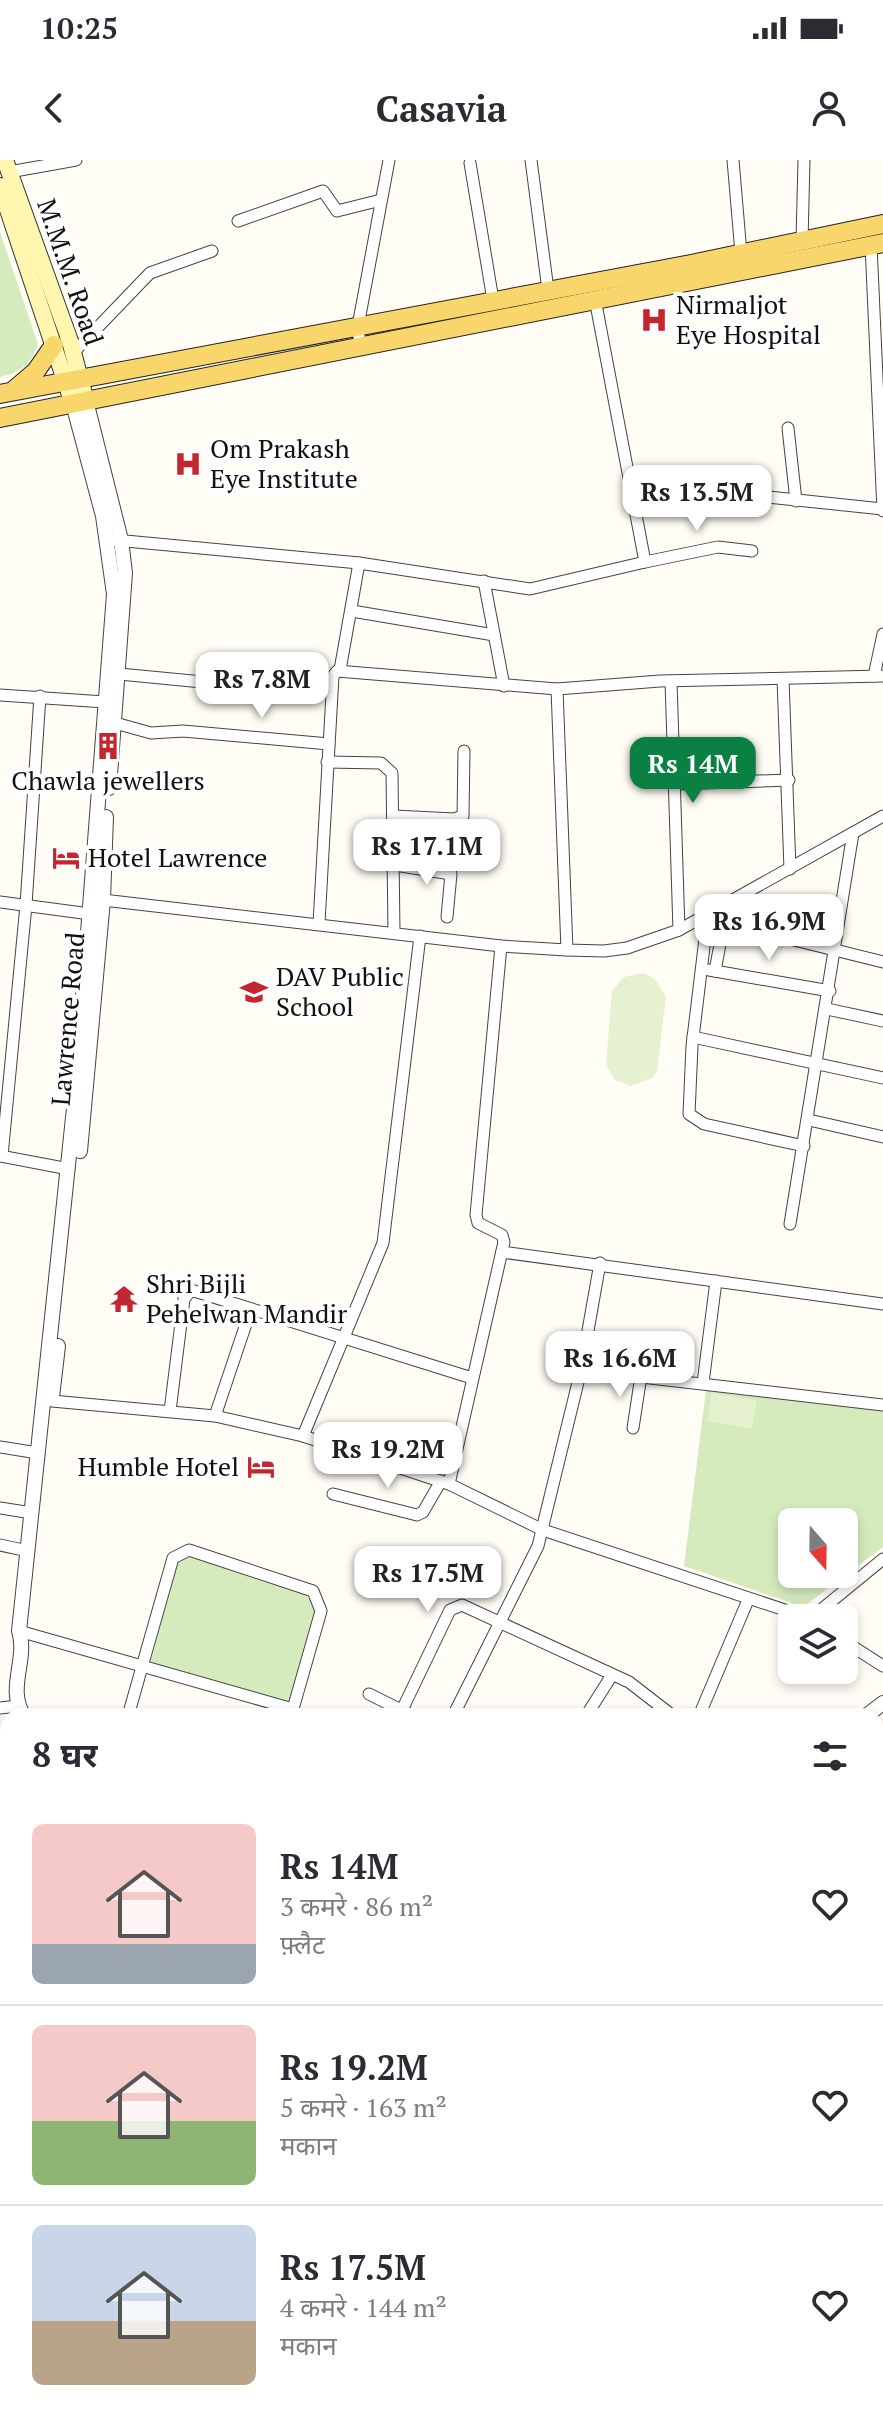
<!DOCTYPE html>
<html lang="hi">
<head>
<meta charset="utf-8">
<style>
  :root { --surface:#fff; --page:#f2f2f3; --text:#2b2b33; --muted:#7c7c81; --line:#e1e1e2; --accent:#0b8043 }
  body { margin:0; font-family:"PT Serif","Noto Sans Devanagari",serif; background:var(--page); color:var(--text); height:100vh; display:flex; flex-direction:column; font-size:30px; white-space:nowrap }
  * { box-sizing:border-box; margin:0 }
  p { font-size:26px; color:var(--muted) }
  .icon { flex:none; width:44px; height:44px; fill:none; stroke:currentColor; stroke-width:2; stroke-linecap:round; stroke-linejoin:round }
  .map { position:relative; flex:1; overflow:hidden }
  .panel { position:absolute; left:0px; top:1548px; width:884px; height:714px; display:flex; flex-direction:column; background:var(--surface); border-radius:24px 24px 0 0; box-shadow:0 4px 12px #0003 }
  .panel>* { flex:none }
  .needle { width:52px; rotate:160deg }
  .controls { position:absolute; left:778px; top:1348px; display:grid; gap:16px }
  .controls a { display:grid; place-items:center; width:80px; height:80px; border-radius:12px; background:var(--surface); box-shadow:0 4px 12px #0003; font-size:40px }
  .price { position:absolute; translate:-50% -68px; padding:0 18px; border-radius:16px; background:#fff; color:#222; font-size:26px; line-height:52px; filter:drop-shadow(0 2px 4px #0008) }
  .price::after { content:''; position:absolute; left:50%; top:48px; width:24px; height:18px; margin-left:-12px; background:inherit; clip-path:polygon(0 0,100% 0,50% 100%) }
  .price.current { background:var(--accent); color:#fff }
  ul { padding:0; list-style:none }
  li { display:flex; align-items:center; gap:24px; height:200px; padding:0 32px }
  li+li { border-top:2px solid var(--line) }
  li span { display:grid; place-items:center; flex:none; width:224px; height:160px; border-radius:12px; color:#555 }
  li>.icon { margin-inline-start:auto }
  span .icon { width:96px; height:96px; fill:#fffc; stroke-width:1 }
  li b { font-size:34px }
  h2 { display:flex; justify-content:space-between; align-items:center; height:96px; padding:0 32px; font-size:34px }
  .status { display:flex; justify-content:space-between; align-items:center; height:56px; padding:0 40px; background:var(--surface); direction:ltr }
  .status svg { height:22px; fill:currentColor }
  header { display:flex; justify-content:space-between; align-items:center; height:104px; padding:0 32px; background:var(--surface); font-size:36px; font-weight:600 }
  .map>svg:first-child { display:block }
</style>
</head>
<body>
<div class="status"><b>10:25</b><svg viewBox="0 0 49 12"><path d="M0 12V9h3v3zM5 12V6h3v6zM10 12V3h3v9zM15 12V0h3v12zM26 1h20v11H26zM47 4h2v5h-2z"/></svg></div>
<header><svg class="icon" aria-label="back" viewBox="0 0 24 24"><path d="M15 5l-7 7 7 7"/></svg>Casavia<svg class="icon" aria-label="person" viewBox="0 0 24 24"><circle cx="12" cy="8" r="4"/><path d="M4 21q1-7 8-7t8 7"/></svg></header>
<div class="map">
<svg width="883" height="2261" viewBox="0 0 883 2261">
  <rect width="100%" height="100%" fill="#fffdf5"/>
  <!-- green -->
  <g fill="#d5ebbd" fill-rule="evenodd">
    <path d="M0 72 38 184C31 204 20 213 0 217Z"/>
    <path d="M706 1230 883 1250V1387L803 1447 684 1406ZM792 1362H844V1414H792Z"/>
    <path d="M180 1394 304 1430 315 1451 289 1543 150 1504Z"/>
  </g>
  <!-- pitch -->
  <g fill="#e6f2cf">
    <path d="M643 813 655 819 666 837 657 911 652 918 631 926 615 920 606 905 612 831 624 817Z"/>
    <path d="M712 1233 757 1241 752 1269 707 1261Z"/>
  </g>
  <g fill="none" stroke-linecap="round" stroke-linejoin="round">
    <!-- minor casing -->
    <g stroke="#444" stroke-width="13">
      <g id="minor">
        <path d="M531 0 548 130"/>
        <path d="M733 0 741 93"/>
        <path d="M470 3 493 140"/>
        <path d="M9 12 76 0"/>
        <path d="M238 61 323 31 337 51 381 40"/>
        <path d="M802 81 804 0"/>
        <path d="M871 85 883 351"/>
        <path d="M360 187 358 166 389 0"/>
        <path d="M74 192 150 113 212 91"/>
        <path d="M788 268 796 341"/>
        <path d="M635 343 720 332 883 349"/>
        <path d="M115 380 359 403 530 429 645 402 595 139"/>
        <path d="M645 402 718 387 752 391"/>
        <path d="M484 421 504 526"/>
        <path d="M352 451 494 475"/>
        <path d="M340 510 359 403"/>
        <path d="M109 513 265 528"/>
        <path d="M874 516 883 474"/>
        <path d="M783 519 790 709"/>
        <path d="M671 521 679 770"/>
        <path d="M557 529 567 790"/>
        <path d="M0 535 105 542"/>
        <path d="M115 563 151 573 183 571 329 584"/>
        <path d="M327 602 381 603 392 613 394 773"/>
        <path d="M675 624 789 620"/>
        <path d="M394 656 454 659 463 656 464 591"/>
        <path d="M395 705 451 714 447 757"/>
        <path d="M103 740 501 786 567 790 604 791 627 788 679 770 883 656"/>
        <path d="M0 742 90 754"/>
        <path d="M708 754 692 886 689 954 704 964 804 986"/>
        <path d="M319 763 333 516 337 511 557 529 660 521 883 516"/>
        <path d="M709 810 830 831"/>
        <path d="M715 811 723 768 730 764 883 802"/>
        <path d="M827 849 883 861"/>
        <path d="M693 877 883 918"/>
        <path d="M809 960 883 977"/>
        <path d="M0 996 69 1009"/>
        <path d="M2 996 26 745 40 536"/>
        <path d="M790 1064 853 673"/>
        <path d="M502 1092 883 1144"/>
        <path d="M581 1210 883 1245"/>
        <path d="M703 1223 716 1121"/>
        <path d="M52 1241 215 1256 303 1276 449 1324 543 1370 809 1458"/>
        <path d="M170 1251 184 1139 191 1130 472 1218"/>
        <path d="M215 1256 251 1149"/>
        <path d="M633 1268 641 1216"/>
        <path d="M303 1276 383 1083 420 776"/>
        <path d="M0 1287 38 1293"/>
        <path d="M449 1324 504 1082 502 1075 478 1063 476 1055 501 786"/>
        <path d="M333 1334 417 1355 423 1352 441 1321"/>
        <path d="M0 1348 32 1353"/>
        <path d="M0 1385 28 1391"/>
        <path d="M811 1458 883 1399"/>
        <path d="M19 1471 293 1549"/>
        <path d="M844 1481 883 1506"/>
        <path d="M369 1534 413 1556"/>
        <path d="M0 1548 18 1546"/>
        <path d="M402 1550 450 1450 462 1445 629 1522 673 1556"/>
        <path d="M128 1556 173 1398 189 1390 313 1431 321 1451 291 1556"/>
        <path d="M453 1556 538 1386 581 1210 600 1103"/>
        <path d="M586 1556 612 1515"/>
        <path d="M699 1556 748 1440"/>
        <path d="M876 1589 883 1598"/>
        <path d="M0 1673 8 1670"/>
        <path d="M876 1683 883 1677"/>
        <path d="M876 1754 883 1763"/>
        <path d="M0 1755 8 1752"/>
        <path d="M0 1844 8 1841"/>
        <path d="M876 1911 883 1920"/>
        <path d="M0 1935 8 1932"/>
        <path d="M876 1940 883 1934"/>
        <path d="M0 1964 8 1986"/>
        <path d="M876 2055 883 2059"/>
        <path d="M876 2126 883 2121"/>
        <path d="M0 2141 8 2166"/>
        <path d="M876 2225 883 2212"/>
        <path d="M69 2254 71 2261"/>
        <path d="M136 2254 138 2261"/>
        <path d="M511 2254 516 2261"/>
        <path d="M687 2254 699 2261"/>
        <path d="M855 2254 867 2261"/>
        <path d="M872 2254 883 2261"/>
        <path d="M370 2261 387 2254"/>
        <path d="M572 2261 577 2254"/>
        <path d="M673 2261 678 2254"/>
      </g>
    </g>
    <!-- tertiary casing -->
    <g stroke="#444" stroke-width="16">
      <g id="tertiary">
        <path d="M86 241 121 380 125 413 109 628"/>
        <path d="M80 991 103 740 106 657"/>
        <path d="M52 1237 58 1186"/>
        <path d="M24 1556C6 1529 28 1500 19 1471L76 929 114 434 103 356 73 244"/>
        <path d="M866 1556 883 1543"/>
        <path d="M0 2110 8 2107"/>
        <path d="M407 2254 410 2261"/>
      </g>
    </g>
    <!-- secondary casing -->
    <g stroke="#333" stroke-width="18">
      <g id="secondary">
        <path d="M5 0 70 181 86 241"/>
        <path d="M0 26 73 244"/>
      </g>
    </g>
    <!-- primary casing -->
    <g stroke="#222" stroke-width="20">
      <g id="primary">
        <path d="M15 229 36 211 54 185"/>
        <path d="M0 234 691 104 883 64"/>
        <path d="M0 258 883 83"/>
      </g>
    </g>
    <!-- minor -->
    <use href="#minor" stroke="#fff" stroke-width="11"/>
    <!-- tertiary -->
    <use href="#tertiary" stroke="#fff" stroke-width="14"/>
    <!-- secondary -->
    <use href="#secondary" stroke="#fff6b0" stroke-width="16"/>
    <!-- primary -->
    <use href="#primary" stroke="#f9d66b" stroke-width="18"/>
  </g>
  <!-- icons -->
  <defs>
    <g id="hospital-bare" transform="scale(2.16)"><path d="M-5-5h3v3.5h4V-5h3V5h-3V1.5h-4V5h-3Z" fill="#c4262e" stroke="#fff" stroke-width="2.5" paint-order="stroke"/></g>
    <g id="building-bare" transform="scale(2.16)"><path d="M-4-6H4V6H1V3H-1V6H-4ZM-2.5-4.3h1.7v1.8h-1.7ZM.8-4.3h1.7v1.8H.8ZM-2.5-1h1.7V.8h-1.7ZM.8-1h1.7V.8H.8Z" fill="#c4262e" stroke="#fff" stroke-width="2.5" paint-order="stroke"/></g>
    <g id="hotel-bare" transform="scale(2.16)"><path d="M-6-4.5h1.5V1H6V5H4.5V3h-9V5H-6ZM-4 0a1.8 1.8 0 1 1 3.6 0ZM.5 0V-2.5h3Q6-2.5 6 0Z" fill="#c4262e" stroke="#fff" stroke-width="2.5" paint-order="stroke"/></g>
    <g id="school-bare" transform="scale(2.16)"><path d="M0-5L7-2L0 1L-7-2ZM-4 1L0 2.5L4 1V4Q0 6-4 4Z" fill="#c4262e" stroke="#fff" stroke-width="2.5" paint-order="stroke"/></g>
    <g id="temple-bare" transform="scale(2.16)"><path d="M0-6L5-2H3V0L6.5 2.5H4V6H1.5V3h-3V6H-4V2.5H-6.5L-3 0V-2H-5Z" fill="#c4262e" stroke="#fff" stroke-width="2.5" paint-order="stroke"/></g>
  </defs>
  <g fill-rule="evenodd">
    <use href="#hospital-bare" x="654" y="160"/>
    <use href="#hospital-bare" x="188" y="304"/>
    <use href="#building-bare" x="108" y="586"/>
    <use href="#hotel-bare" x="66" y="698"/>
    <use href="#school-bare" x="254" y="832"/>
    <use href="#temple-bare" x="124" y="1139"/>
    <use href="#hotel-bare" x="261" y="1307"/>
  </g>
  <g text-anchor="middle" stroke-width="8" stroke-linejoin="round" paint-order="stroke">
    <!-- street labels -->
    <g font-size="26" fill="#111" stroke="#fff">
      <text transform="translate(70 112) rotate(71)" y="9">M.M.M. Road</text>
      <text transform="translate(68 859) rotate(-85)" y="9">Lawrence Road</text>
    </g>
    <!-- poi labels -->
    <g font-size="26" fill="#111" stroke="#fff" text-anchor="start">
      <text x="676" y="154">Nirmaljot<tspan x="676" dy="30">Eye Hospital</tspan></text>
      <text x="210" y="298">Om Prakash<tspan x="210" dy="30">Eye Institute</tspan></text>
      <text x="108" y="630" text-anchor="middle">Chawla jewellers</text>
      <text x="88" y="707">Hotel Lawrence</text>
      <text x="276" y="826">DAV Public<tspan x="276" dy="30">School</tspan></text>
      <text x="146" y="1133">Shri Bijli<tspan x="146" dy="30">Pehelwan Mandir</tspan></text>
      <text x="239" y="1316" text-anchor="end">Humble Hotel</text>
    </g>
  </g>
</svg>
<div class="controls">
<a><svg class="needle" viewBox="-14 -14 28 28"><path d="M0-13l5 13h-10z" fill="#e53935"/><path d="M0 13l5-13h-10z" fill="#7c7c81"/></svg></a>
<a><svg class="icon" aria-label="layers" viewBox="0 0 24 24"><path d="M12 4l9 5-9 5-9-5zM3 14l9 5 9-5"/></svg></a>
</div>
<b class="price" style="left:697px;top:373px">Rs 13.5M</b>
<b class="price" style="left:262px;top:560px">Rs 7.8M</b>
<b class="price current" style="left:693px;top:645px">Rs 14M</b>
<b class="price" style="left:427px;top:727px">Rs 17.1M</b>
<b class="price" style="left:769px;top:802px">Rs 16.9M</b>
<b class="price" style="left:620px;top:1239px">Rs 16.6M</b>
<b class="price" style="left:388px;top:1330px">Rs 19.2M</b>
<b class="price" style="left:428px;top:1454px">Rs 17.5M</b>
<section class="panel">
<h2>8 घर<svg class="icon" aria-label="filters" viewBox="0 0 24 24"><path d="M4 7h16M4 17h16"/><circle cx="9" cy="7" r="2"/><circle cx="15" cy="17" r="2"/></svg></h2>
<ul>
<li><span style="background:linear-gradient(#f6c9c9 75%,#9aa5b1 0)"><svg class="icon" aria-label="home" viewBox="0 0 24 24"><path d="M3 11l9-7 9 7M6 9v11h12V9"/></svg></span><div><b>Rs 14M</b><p>3 कमरे · 86 m²</p><p>फ़्लैट</p></div><svg class="icon" aria-label="heart" viewBox="0 0 24 24"><path d="M12 20l-8-8c-3-5 5-10 8-4 3-6 11-1 8 4z"/></svg></li>
<li><span style="background:linear-gradient(#f6c9c9 60%,#8fb573 0)"><svg class="icon" aria-label="home" viewBox="0 0 24 24"><path d="M3 11l9-7 9 7M6 9v11h12V9"/></svg></span><div><b>Rs 19.2M</b><p>5 कमरे · 163 m²</p><p>मकान</p></div><svg class="icon" aria-label="heart" viewBox="0 0 24 24"><path d="M12 20l-8-8c-3-5 5-10 8-4 3-6 11-1 8 4z"/></svg></li>
<li><span style="background:linear-gradient(#c9d6e8 60%,#b9a48a 0)"><svg class="icon" aria-label="home" viewBox="0 0 24 24"><path d="M3 11l9-7 9 7M6 9v11h12V9"/></svg></span><div><b>Rs 17.5M</b><p>4 कमरे · 144 m²</p><p>मकान</p></div><svg class="icon" aria-label="heart" viewBox="0 0 24 24"><path d="M12 20l-8-8c-3-5 5-10 8-4 3-6 11-1 8 4z"/></svg></li>
</ul>
</section>
</div>
</body>
</html>
